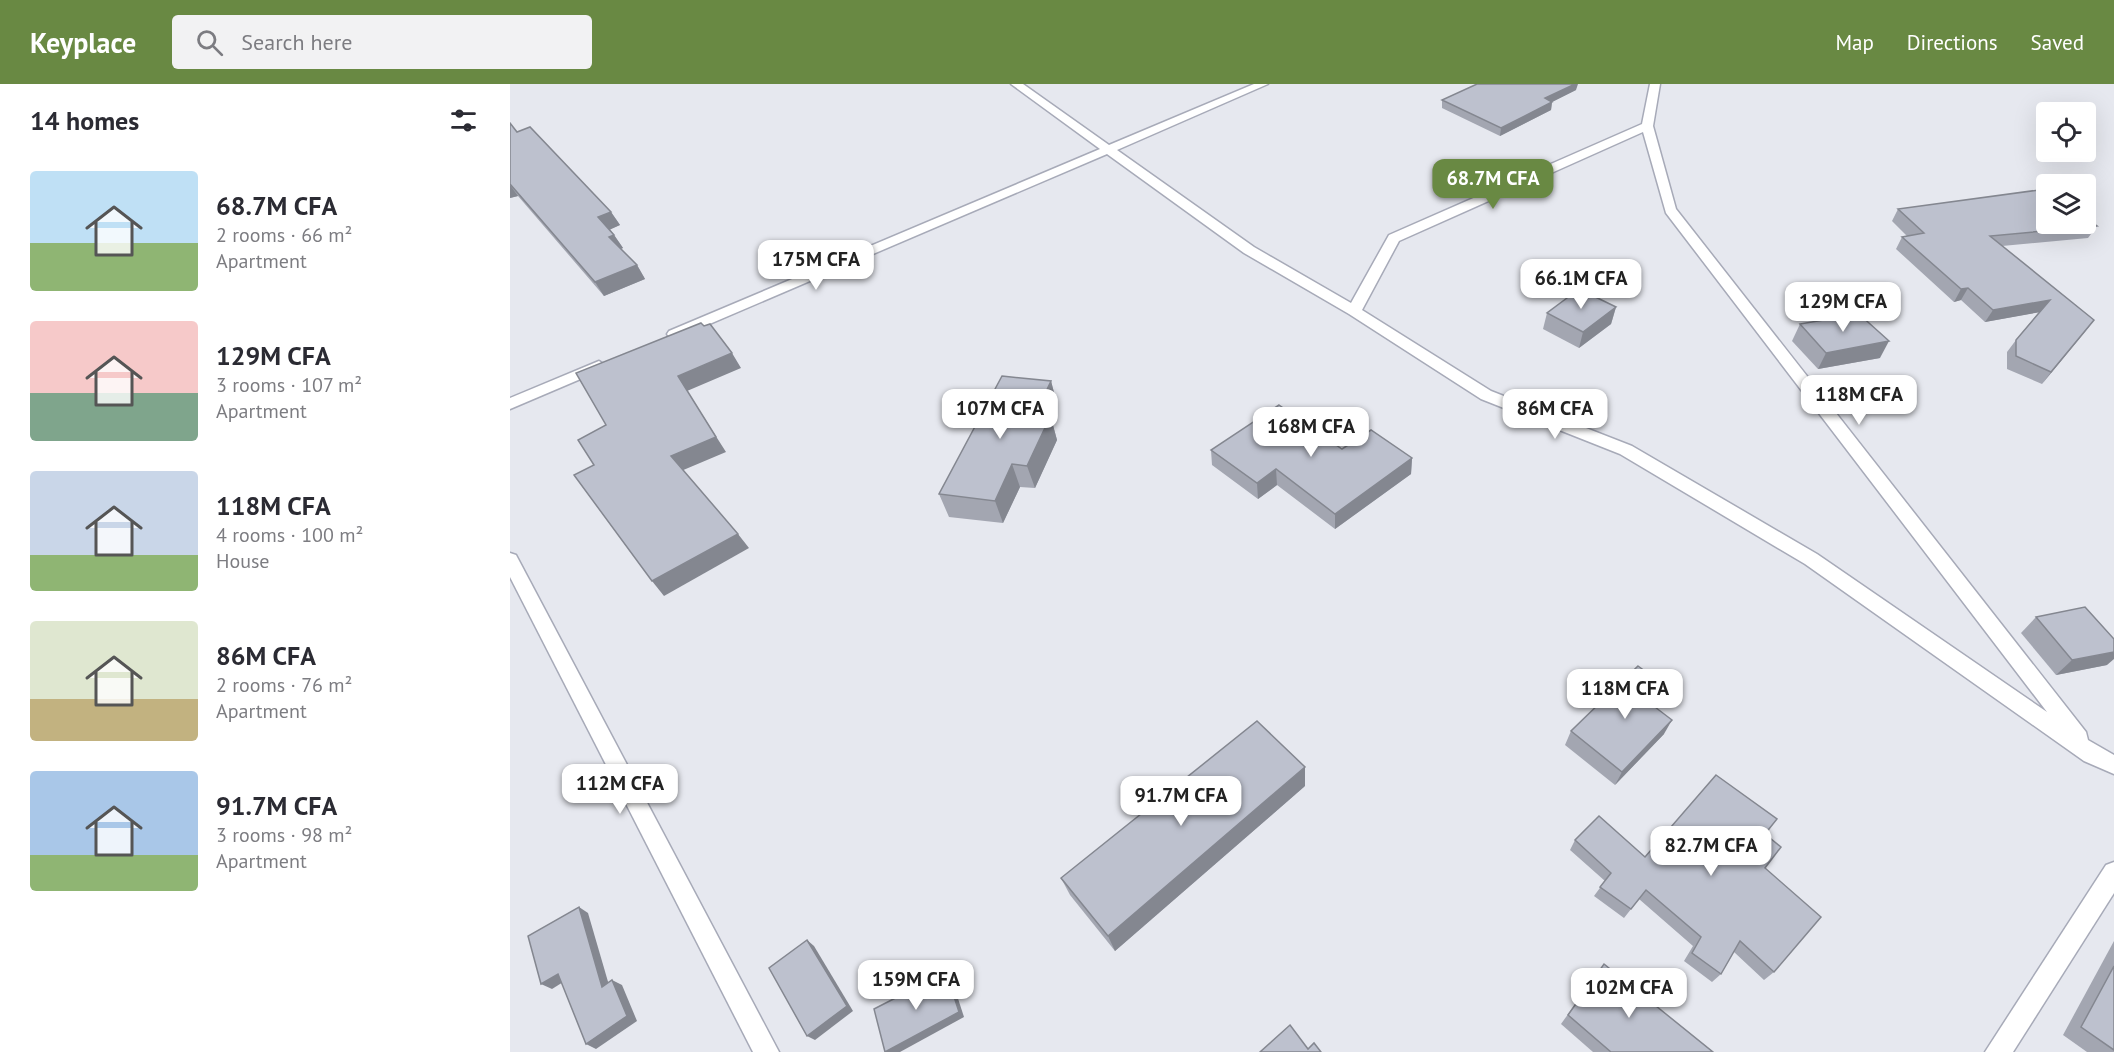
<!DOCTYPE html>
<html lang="en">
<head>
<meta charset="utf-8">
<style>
  :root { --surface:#fff; --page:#f2f2f3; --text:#2b2b33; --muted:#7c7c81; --accent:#698943 }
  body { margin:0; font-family:"PT Sans",sans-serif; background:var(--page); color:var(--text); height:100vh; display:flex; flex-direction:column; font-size:22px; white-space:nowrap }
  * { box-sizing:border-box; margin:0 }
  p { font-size:20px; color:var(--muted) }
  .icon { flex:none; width:33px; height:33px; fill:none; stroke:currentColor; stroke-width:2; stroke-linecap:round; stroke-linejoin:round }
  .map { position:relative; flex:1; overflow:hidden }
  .details { display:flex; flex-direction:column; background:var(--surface); width:510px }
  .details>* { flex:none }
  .fabs { position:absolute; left:1526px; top:18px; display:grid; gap:12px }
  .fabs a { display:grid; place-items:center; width:60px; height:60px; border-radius:6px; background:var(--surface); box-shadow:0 6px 24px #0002; font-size:30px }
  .price { position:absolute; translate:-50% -51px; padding:0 14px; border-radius:12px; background:#fff; color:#222; font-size:20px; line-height:39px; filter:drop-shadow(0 2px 3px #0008) }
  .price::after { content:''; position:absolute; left:50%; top:36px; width:18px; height:14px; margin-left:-9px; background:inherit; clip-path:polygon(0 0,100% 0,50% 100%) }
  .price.selected { background:var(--accent); color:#fff }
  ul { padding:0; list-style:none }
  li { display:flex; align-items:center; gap:18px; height:150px; padding:0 30px }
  li span { display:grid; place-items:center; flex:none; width:168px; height:120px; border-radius:6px; color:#555 }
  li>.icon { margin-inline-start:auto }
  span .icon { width:72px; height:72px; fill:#fffc; stroke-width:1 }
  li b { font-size:26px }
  h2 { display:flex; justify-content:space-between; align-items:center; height:72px; padding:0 30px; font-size:26px }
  header { display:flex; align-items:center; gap:36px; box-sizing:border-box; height:84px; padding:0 30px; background:var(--accent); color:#fff }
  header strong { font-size:28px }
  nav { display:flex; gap:33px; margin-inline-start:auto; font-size:21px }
  .search { width:420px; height:54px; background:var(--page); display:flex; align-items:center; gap:15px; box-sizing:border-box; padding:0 21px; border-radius:6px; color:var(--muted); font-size:22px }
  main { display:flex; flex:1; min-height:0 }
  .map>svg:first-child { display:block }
</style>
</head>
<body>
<header>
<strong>Keyplace</strong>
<div class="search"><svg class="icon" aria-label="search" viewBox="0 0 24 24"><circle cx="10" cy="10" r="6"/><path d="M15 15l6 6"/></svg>Search here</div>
<nav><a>Map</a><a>Directions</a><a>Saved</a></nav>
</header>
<main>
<section class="details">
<h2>14 homes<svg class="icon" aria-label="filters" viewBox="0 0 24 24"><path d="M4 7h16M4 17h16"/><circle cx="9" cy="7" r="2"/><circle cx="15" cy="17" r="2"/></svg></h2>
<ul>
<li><span style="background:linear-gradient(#bfe0f5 60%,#8fb573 0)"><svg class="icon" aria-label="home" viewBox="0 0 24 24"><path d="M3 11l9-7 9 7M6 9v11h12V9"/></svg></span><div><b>68.7M CFA</b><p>2 rooms · 66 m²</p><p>Apartment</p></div></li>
<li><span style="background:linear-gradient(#f6c9c9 60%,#7fa58c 0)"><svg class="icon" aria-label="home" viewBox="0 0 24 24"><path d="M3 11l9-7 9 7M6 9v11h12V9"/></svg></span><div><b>129M CFA</b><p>3 rooms · 107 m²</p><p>Apartment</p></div></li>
<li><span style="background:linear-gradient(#c9d6e8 70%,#8fb573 0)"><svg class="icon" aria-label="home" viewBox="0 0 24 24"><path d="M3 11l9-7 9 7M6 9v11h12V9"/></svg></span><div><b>118M CFA</b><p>4 rooms · 100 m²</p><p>House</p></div></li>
<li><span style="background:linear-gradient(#dfe7d0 65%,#c2b280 0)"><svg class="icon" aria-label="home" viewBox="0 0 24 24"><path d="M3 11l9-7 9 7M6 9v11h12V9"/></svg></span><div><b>86M CFA</b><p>2 rooms · 76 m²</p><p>Apartment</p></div></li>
<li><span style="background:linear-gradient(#a9c7e8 70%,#8fb573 0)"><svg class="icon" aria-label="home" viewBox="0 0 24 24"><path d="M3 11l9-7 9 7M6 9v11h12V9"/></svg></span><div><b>91.7M CFA</b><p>3 rooms · 98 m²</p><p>Apartment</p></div></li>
</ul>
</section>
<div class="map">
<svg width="1604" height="968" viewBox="0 0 1604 968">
  <rect width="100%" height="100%" fill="#e6e8ef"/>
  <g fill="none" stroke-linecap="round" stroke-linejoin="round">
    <!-- street casing -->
    <g stroke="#a7aab8" stroke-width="3">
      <g id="street">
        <path d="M501 0H513L599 61 744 0H758L607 66 744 163 841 219 879 151 1132 40 1140 0H1150L1143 42 1166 125 1576 648 1578 656 1604 671V690L1574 677 1295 480 1110 370 971 315 839 230 734 169 597 70 169 253H159L157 250 159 247 590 65ZM1133 48 1156 129 1537 628 1307 470 1122 362 981 307 852 226 889 157Z"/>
        <path d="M89 277 96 282 94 285 0 325V314Z"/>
        <path d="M0 469 6 471 269 968H243L0 493Z"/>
        <path d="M1604 778V809L1503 968H1475L1596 781Z"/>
      </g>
    </g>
    <!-- street -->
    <use href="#street" fill="#fff" fill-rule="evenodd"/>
  </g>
  <!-- wall -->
  <g fill="#a3a6b1">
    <path d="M1066 6 1042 18 1041 26 990 52 932 24V16Z"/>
    <path d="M0 39 7 48 101 128 110 141 100 145 113 164 111 165 127 181 135 195 94 212 8 112 0 114Z"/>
    <path d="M1388 125 1587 142 1578 154 1492 162 1584 236 1532 300 1497 285V268L1506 256 1529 228 1475 238 1451 216 1444 218 1386 165 1392 153 1397 152 1382 137Z"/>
    <path d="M1106 223 1101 240 1069 264 1033 245 1037 229Z"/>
    <path d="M1290 240 1370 274 1308 285 1282 257Z"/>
    <path d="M541 297 547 320 541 334 547 356 525 404 510 403 493 439 439 433 429 410Z"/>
    <path d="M832 365 902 374 901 390 825 445 767 401 748 415 702 381 701 366Z"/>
    <path d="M1526 533 1597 581 1546 591 1511 549Z"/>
    <path d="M1157 603 1150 617 1145 622 1154 650 1105 701 1055 661 1061 647Z"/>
    <path d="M795 702 605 867 560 811 551 794Z"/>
    <path d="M1255 750V784L1264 888 1254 896 1224 868 1211 890 1202 898 1174 877 1183 862 1129 815 1114 834 1084 812 1095 797 1060 766 1065 756 1135 773Z"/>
    <path d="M1604 857V968H1577L1553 951Z"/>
    <path d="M1094 880 1203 968H1083L1051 940Z"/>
  </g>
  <!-- shaded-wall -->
  <g fill="#848790">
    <path d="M1065 0H1068L1066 6 1042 18 1041 26 990 52 991 44 1035 14Z"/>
    <path d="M0 101 8 112 0 114Z"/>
    <path d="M101 128 110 141 97 147 88 133Z"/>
    <path d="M104 151 113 164 107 166 99 153Z"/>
    <path d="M127 181 135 195 94 212 85 198Z"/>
    <path d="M1458 204 1451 216 1444 218 1451 205Z"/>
    <path d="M1540 216 1531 228 1475 238 1483 226Z"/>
    <path d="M1106 223 1101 240 1069 264 1073 248Z"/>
    <path d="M1584 236 1574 249 1532 300 1541 288Z"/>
    <path d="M1379 257 1370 274 1308 285 1316 269Z"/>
    <path d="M222 269 231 284 177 307 216 368 171 387 161 372 168 292Z"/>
    <path d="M541 297 547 320 541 334 547 356 525 404 517 382 525 331Z"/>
    <path d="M902 374 901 390 825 445V430Z"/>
    <path d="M502 380 510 403 493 439 485 417Z"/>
    <path d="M766 385 767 401 748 415 747 399Z"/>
    <path d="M228 450 239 464 154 512 142 497Z"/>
    <path d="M1604 568V575L1597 581 1546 591 1562 576Z"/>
    <path d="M1157 603 1150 617 1133 634 1141 620Z"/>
    <path d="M1162 636 1154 650 1105 701 1112 688Z"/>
    <path d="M795 683V702L605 867 598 852Z"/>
    <path d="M69 823 78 829 101 908 92 903Z"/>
    <path d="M297 856 304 862 343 927 305 956 297 952Z"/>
    <path d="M436 888 441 893 454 933 390 968H375Z"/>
    <path d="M48 890 58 895 42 905 31 900Z"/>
    <path d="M102 896 112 901 127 937 86 965 76 960Z"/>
  </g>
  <!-- building -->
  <g fill="#bdc1ce" stroke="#848790" stroke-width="1.5">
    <path d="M967 0H1065L1035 14 1042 18 991 44 932 16Z"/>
    <path d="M0 39 7 48 20 43 101 128 88 133 104 151 99 153 127 181 85 198 0 100Z"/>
    <path d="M1536 105V140H1575V133L1587 142 1480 152 1584 236 1541 288 1506 272V256L1540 216 1483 226 1458 204 1451 205 1392 153 1414 149 1388 125Z"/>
    <path d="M1069 205 1106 223 1073 248 1037 229Z"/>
    <path d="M1349 230 1379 257 1316 269 1290 240Z"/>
    <path d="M191 239 194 242 200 240 222 269 168 292 206 353 161 372 228 450 142 497 64 391 84 381 68 356 96 341 66 289Z"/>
    <path d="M492 292 541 297 525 331 540 333 517 382 502 380 485 417 429 410Z"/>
    <path d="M769 321 832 365 861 346 902 374 825 430 766 385 747 399 701 366Z"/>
    <path d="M1575 523 1604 555V568L1562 576 1526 533Z"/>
    <path d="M1128 582 1157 603 1141 620 1162 636 1112 688 1061 647Z"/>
    <path d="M747 637 795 683 598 852 551 794Z"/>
    <path d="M1206 691 1267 735 1255 750 1271 763 1255 784 1311 833 1264 888 1230 857 1211 890 1182 869 1191 853 1136 806 1121 825 1090 803 1101 789 1065 756 1089 732 1135 773Z"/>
    <path d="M69 823 92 903 102 896 117 932 76 960 48 890 31 900 18 852Z"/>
    <path d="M297 856 337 922 297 952 259 884Z"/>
    <path d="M1094 880 1203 968H1101L1058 931Z"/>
    <path d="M1604 882V966L1571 943Z"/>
    <path d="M436 888 449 928 375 968 364 925Z"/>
    <path d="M780 941 798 965 804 959 811 968H750Z"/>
  </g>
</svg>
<div class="fabs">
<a><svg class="icon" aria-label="locate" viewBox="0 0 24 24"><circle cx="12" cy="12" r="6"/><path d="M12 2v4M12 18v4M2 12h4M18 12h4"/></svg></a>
<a><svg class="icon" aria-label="layers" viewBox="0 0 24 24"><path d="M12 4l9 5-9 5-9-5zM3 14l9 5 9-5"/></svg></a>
</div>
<b class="price selected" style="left:983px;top:126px">68.7M CFA</b>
<b class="price" style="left:306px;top:207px">175M CFA</b>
<b class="price" style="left:1071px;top:226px">66.1M CFA</b>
<b class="price" style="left:1333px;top:249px">129M CFA</b>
<b class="price" style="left:1349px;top:342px">118M CFA</b>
<b class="price" style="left:490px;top:356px">107M CFA</b>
<b class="price" style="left:1045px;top:356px">86M CFA</b>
<b class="price" style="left:801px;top:374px">168M CFA</b>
<b class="price" style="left:1115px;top:636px">118M CFA</b>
<b class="price" style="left:110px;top:731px">112M CFA</b>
<b class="price" style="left:671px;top:743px">91.7M CFA</b>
<b class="price" style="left:1201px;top:793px">82.7M CFA</b>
<b class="price" style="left:406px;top:927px">159M CFA</b>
<b class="price" style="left:1119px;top:935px">102M CFA</b>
</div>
</main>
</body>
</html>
